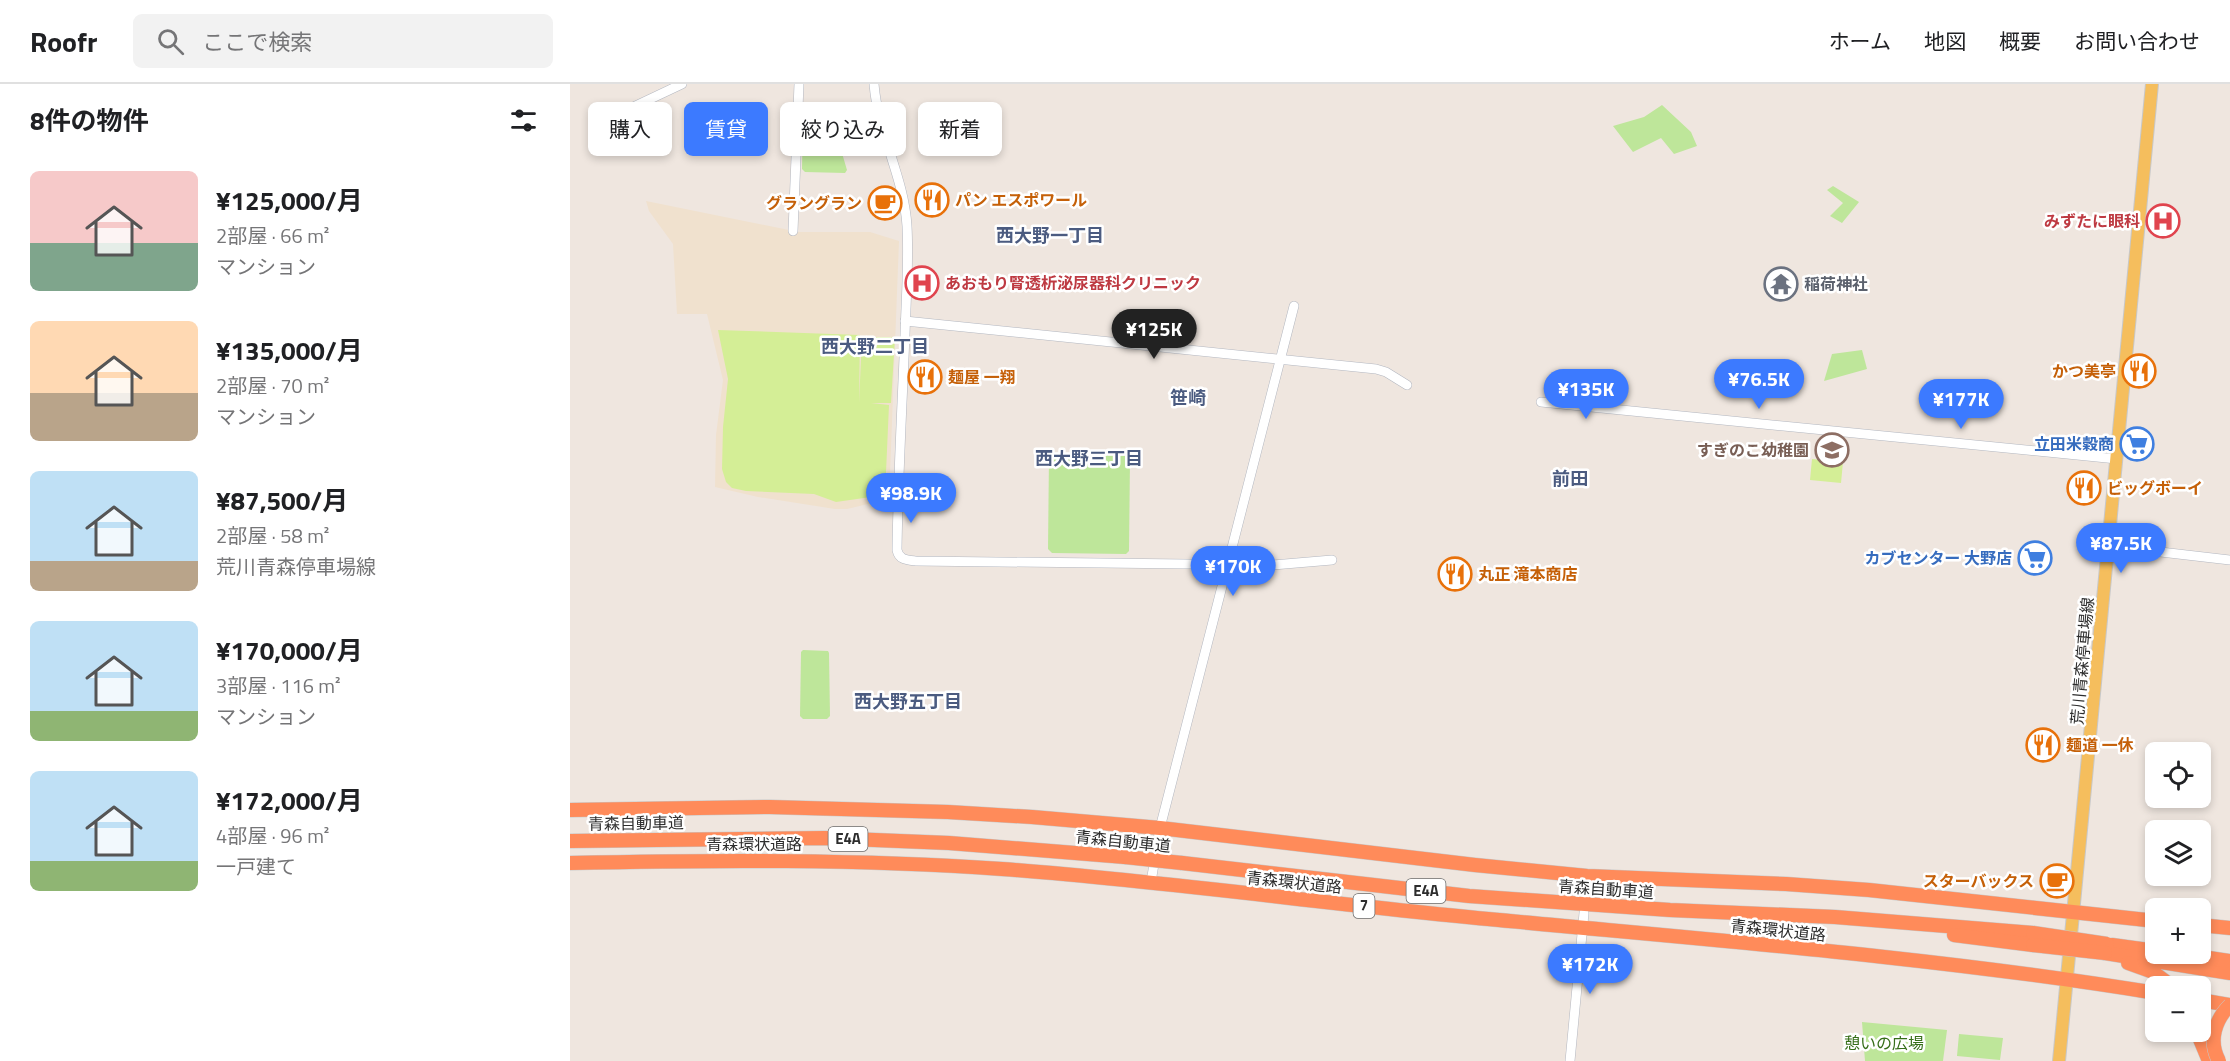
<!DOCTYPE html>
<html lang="ja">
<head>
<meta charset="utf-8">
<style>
  :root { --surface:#fff; --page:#f2f2f2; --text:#202124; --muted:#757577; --line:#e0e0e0; --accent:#3c7aff }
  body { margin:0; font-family:"Titillium Web","Noto Sans JP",sans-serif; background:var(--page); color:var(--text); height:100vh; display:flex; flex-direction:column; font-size:22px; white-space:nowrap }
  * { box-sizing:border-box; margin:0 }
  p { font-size:20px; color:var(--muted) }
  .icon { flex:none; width:33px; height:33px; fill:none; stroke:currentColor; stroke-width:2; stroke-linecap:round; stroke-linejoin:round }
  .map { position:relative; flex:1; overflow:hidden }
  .panel { display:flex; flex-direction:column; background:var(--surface); width:570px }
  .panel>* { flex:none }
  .top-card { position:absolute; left:18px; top:18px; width:570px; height:54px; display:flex; gap:12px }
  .buttons { position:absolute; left:1575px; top:658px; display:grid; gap:12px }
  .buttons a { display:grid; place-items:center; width:66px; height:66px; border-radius:9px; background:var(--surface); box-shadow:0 3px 9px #0003; font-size:30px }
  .price { position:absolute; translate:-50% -51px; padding:0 14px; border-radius:21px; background:var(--accent); color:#fff; font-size:20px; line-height:39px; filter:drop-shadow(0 2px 3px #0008) }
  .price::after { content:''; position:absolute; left:50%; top:36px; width:18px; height:14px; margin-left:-9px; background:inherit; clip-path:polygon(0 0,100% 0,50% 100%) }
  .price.current { background:#222; color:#fff }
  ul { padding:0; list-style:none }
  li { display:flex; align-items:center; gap:18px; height:150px; padding:0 30px }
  li span { display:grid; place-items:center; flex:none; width:168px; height:120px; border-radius:9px; color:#555 }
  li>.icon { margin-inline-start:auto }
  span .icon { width:72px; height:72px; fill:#fffc; stroke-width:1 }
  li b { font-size:26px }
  h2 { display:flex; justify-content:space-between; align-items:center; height:72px; padding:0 30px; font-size:26px }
  .chip { padding:0 21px; border-radius:9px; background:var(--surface); box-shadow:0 3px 9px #0003; font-size:21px; line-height:54px }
  .chip.current { background:var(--accent); color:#fff }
  header { display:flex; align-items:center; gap:36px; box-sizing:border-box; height:84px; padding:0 30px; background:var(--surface); border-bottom:2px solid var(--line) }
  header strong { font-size:28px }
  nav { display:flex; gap:33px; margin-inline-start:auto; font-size:21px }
  .search { width:420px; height:54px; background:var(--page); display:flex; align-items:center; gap:15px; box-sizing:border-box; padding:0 21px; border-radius:9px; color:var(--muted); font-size:22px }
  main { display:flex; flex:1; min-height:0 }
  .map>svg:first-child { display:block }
</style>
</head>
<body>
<header>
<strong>Roofr</strong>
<div class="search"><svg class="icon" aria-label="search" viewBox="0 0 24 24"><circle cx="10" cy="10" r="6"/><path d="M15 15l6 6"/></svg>ここで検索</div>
<nav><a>ホーム</a><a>地図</a><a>概要</a><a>お問い合わせ</a></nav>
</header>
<main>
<section class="panel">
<h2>8件の物件<svg class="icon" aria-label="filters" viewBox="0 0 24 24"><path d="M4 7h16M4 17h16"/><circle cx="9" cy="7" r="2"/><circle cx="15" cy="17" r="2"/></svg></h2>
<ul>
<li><span style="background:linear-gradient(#f6c9c9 60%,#7fa58c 0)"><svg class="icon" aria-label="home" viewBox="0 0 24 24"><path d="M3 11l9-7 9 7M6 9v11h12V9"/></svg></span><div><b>¥125,000/月</b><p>2部屋 · 66 m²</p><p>マンション</p></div></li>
<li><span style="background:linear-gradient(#ffd9b3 60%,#b9a48a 0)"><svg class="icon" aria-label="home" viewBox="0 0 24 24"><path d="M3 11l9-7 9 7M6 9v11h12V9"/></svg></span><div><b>¥135,000/月</b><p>2部屋 · 70 m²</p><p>マンション</p></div></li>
<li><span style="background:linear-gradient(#bfe0f5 75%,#b9a48a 0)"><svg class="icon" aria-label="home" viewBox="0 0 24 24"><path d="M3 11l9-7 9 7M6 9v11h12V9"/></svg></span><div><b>¥87,500/月</b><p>2部屋 · 58 m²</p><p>荒川青森停車場線</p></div></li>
<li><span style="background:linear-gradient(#bfe0f5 75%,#8fb573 0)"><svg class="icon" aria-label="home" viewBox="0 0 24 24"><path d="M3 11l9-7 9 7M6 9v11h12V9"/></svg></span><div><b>¥170,000/月</b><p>3部屋 · 116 m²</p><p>マンション</p></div></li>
<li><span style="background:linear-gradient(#bfe0f5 75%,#8fb573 0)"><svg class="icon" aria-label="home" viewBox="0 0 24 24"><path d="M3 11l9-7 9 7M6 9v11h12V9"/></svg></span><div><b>¥172,000/月</b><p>4部屋 · 96 m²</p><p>一戸建て</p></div></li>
</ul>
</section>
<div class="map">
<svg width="1660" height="977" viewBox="0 0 1660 977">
  <rect width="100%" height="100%" fill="#efe6df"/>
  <!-- education -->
  <path fill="#f0e1ce" d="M76 117 229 148H300L329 157 319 415 277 425H265L188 413 145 403 146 351 153 296 137 230H107L103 160 79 127Z"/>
  <!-- green -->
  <g fill="#bee69a">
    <path d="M1092 21 1121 48 1127 62 1104 70 1091 54 1063 68 1043 42 1074 33Z"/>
    <path d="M237 35 260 36 263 39 277 86 275 89 235 88 232 85 233 38Z"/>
    <path d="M1263 102 1289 118 1272 139 1260 132 1273 119 1257 106Z"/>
    <path d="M1292 266 1297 285 1254 297 1262 270Z"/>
    <path d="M482 369 557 372 560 375 559 467 556 470 482 469 478 465 479 372Z"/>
    <path d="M233 566 258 567 259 569 260 632 257 635H233L230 632 231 568Z"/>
    <path d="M1292 938 1377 946 1373 977H1295Z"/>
    <path d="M1389 950 1433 954 1430 976 1387 972Z"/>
  </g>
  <!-- pitch -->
  <g fill="#d4ee96">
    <path d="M148 246 290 251 289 319 292 253H325L321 319H301L319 321 315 411 266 418 244 410 176 407 162 404 156 398 152 385 153 343 158 295Z"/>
    <path d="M1242 375 1273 378 1271 399 1240 396Z"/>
  </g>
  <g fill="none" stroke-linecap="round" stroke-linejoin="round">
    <!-- minor casing -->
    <g stroke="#b3b7c0" stroke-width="10">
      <g id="minor">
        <path d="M304 0C308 50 334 93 337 142 339 178 336 215 335 251 332 323 328 394 327 466 329 476 337 476 346 477L703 481 762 476"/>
        <path d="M59 25 112 0"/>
        <path d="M223 147 229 0"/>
        <path d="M335 237 806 285 816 288 837 301"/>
        <path d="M971 318 1547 375"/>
        <path d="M1539 462 1660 476"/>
        <path d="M581 798 590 744 724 222"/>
        <path d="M1015 812 1017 792"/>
        <path d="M1000 977 1014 829"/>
      </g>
    </g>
    <!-- major casing -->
    <g stroke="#c8c8c8" stroke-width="14">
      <path id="major" d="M1489 977 1582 0"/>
    </g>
    <!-- highway casing -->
    <g stroke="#c8c8c8" stroke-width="15">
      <g id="highway">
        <path d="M0 726 200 723 378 728 462 733 590 744 905 781 1017 792 1216 800 1299 806 1586 837"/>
        <path d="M0 757 255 754 379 759 555 773"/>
        <path d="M0 779C144 776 288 775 432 785 594 797 756 820 918 835 1140 856 1364 873 1586 909"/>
        <path d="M612 779 899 812 1100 826 1265 833 1463 849"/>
        <path d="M1630 841 1660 844"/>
        <path d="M1384 851 1463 861"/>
        <path d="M1542 861 1586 867"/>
        <path d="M1535 869 1660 889"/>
        <path d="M1612 870 1660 877"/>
        <path d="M1558 879 1583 888 1603 903"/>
        <path d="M1630 916 1660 921"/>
        <path d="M1627 948 1639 977"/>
      </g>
    </g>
    <!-- minor -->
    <use href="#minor" stroke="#fff" stroke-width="9"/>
    <!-- major -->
    <use href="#major" stroke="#f5be5d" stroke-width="12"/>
    <!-- highway -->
    <use href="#highway" stroke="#ff8b5a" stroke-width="14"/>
    <!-- highway-bridge casing -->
    <g stroke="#c8c8c8" stroke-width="15" stroke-linecap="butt">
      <g id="highway-bridge">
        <path d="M555 773 612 779"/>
        <path d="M1463 849 1537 860"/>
        <path d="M1463 861 1535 869"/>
        <path d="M1649 977C1638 957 1645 936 1660 921"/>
      </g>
    </g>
    <!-- highway-bridge -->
    <use href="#highway-bridge" stroke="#ff8b5a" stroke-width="14"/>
  </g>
  <!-- icons -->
  <defs>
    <g id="restaurant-ring" transform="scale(1.725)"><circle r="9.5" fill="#fff" stroke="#e8710a" stroke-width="1.5"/><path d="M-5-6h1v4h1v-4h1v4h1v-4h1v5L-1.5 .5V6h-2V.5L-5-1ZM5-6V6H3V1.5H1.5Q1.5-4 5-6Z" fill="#e8710a"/></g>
    <g id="cafe-ring" transform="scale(1.725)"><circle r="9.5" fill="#fff" stroke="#e8710a" stroke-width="1.5"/><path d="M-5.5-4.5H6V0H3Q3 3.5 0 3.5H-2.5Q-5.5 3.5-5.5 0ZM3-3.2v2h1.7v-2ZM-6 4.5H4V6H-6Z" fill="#e8710a"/></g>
    <g id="hospital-ring" transform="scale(1.725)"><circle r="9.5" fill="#fff" stroke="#e0444e" stroke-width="1.5"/><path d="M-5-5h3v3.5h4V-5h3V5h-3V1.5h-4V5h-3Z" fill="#e0444e"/></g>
    <g id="temple-ring" transform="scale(1.725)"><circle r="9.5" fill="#fff" stroke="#6b7280" stroke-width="1.5"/><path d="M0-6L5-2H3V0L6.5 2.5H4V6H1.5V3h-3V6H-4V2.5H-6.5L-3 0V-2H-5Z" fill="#6b7280"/></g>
    <g id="supermarket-ring" transform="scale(1.725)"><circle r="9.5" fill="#fff" stroke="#3f7fe0" stroke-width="1.5"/><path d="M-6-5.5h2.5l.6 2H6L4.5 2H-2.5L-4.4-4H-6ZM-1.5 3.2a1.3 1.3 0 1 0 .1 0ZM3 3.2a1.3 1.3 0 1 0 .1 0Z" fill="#3f7fe0"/></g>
    <g id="school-ring" transform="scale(1.725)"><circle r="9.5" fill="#fff" stroke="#8d6e63" stroke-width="1.5"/><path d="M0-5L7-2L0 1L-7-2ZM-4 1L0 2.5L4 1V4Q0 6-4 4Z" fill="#8d6e63"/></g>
  </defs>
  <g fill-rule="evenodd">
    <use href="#restaurant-ring" x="362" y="116"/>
    <use href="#cafe-ring" x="315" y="119"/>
    <use href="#hospital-ring" x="1593" y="137"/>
    <use href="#hospital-ring" x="352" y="199"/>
    <use href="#temple-ring" x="1211" y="200"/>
    <use href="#restaurant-ring" x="1569" y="287"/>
    <use href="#restaurant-ring" x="355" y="293"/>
    <use href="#supermarket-ring" x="1567" y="360"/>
    <use href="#school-ring" x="1262" y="366"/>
    <use href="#restaurant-ring" x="1514" y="404"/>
    <use href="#supermarket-ring" x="1465" y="474"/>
    <use href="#restaurant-ring" x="885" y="490"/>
    <use href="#restaurant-ring" x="1473" y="661"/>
    <use href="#cafe-ring" x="1487" y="797"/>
  </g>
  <g text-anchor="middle" stroke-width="5" stroke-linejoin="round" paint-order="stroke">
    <!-- shield labels -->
    <g fill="#fff" stroke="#6c6c6c" stroke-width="1.5">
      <rect x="258.5" y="743" width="39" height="24" rx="4.5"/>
      <rect x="836.5" y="795" width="39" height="24" rx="4.5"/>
      <rect x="783.5" y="810" width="21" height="24" rx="4.5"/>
    </g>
    <g font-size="15" font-weight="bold" fill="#2d2d2d">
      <text x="278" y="760">E4A</text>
      <text x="856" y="812">E4A</text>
      <text x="794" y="827">7</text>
    </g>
    <!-- food labels -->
    <g font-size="16" font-weight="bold" fill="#c56008" stroke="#fff" text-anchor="start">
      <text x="385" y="122">パン エスポワール</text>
      <text x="292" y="125" text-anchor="end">グラングラン</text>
      <text x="1546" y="293" text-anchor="end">かつ美亭</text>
      <text x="378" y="299">麺屋 一翔</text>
      <text x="1537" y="410">ビッグボーイ</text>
      <text x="908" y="496">丸正 滝本商店</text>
      <text x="1496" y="667">麺道 一休</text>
      <text x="1464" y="803" text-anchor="end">スターバックス</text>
    </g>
    <!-- health labels -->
    <g font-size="16" font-weight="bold" fill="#be3a42" stroke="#fff" text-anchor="end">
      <text x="1570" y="143">みずたに眼科</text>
      <text x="375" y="205" text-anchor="start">あおもり腎透析泌尿器科クリニック</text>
    </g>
    <!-- worship labels -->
    <g font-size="16" font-weight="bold" fill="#5b616d" stroke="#fff" text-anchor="start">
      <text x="1234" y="206">稲荷神社</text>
    </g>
    <!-- shop labels -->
    <g font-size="16" font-weight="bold" fill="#366cbe" stroke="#fff" text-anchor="end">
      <text x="1544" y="366">立田米穀商</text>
      <text x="1442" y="480">カブセンター 大野店</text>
    </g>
    <!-- education labels -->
    <g font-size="16" font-weight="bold" fill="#785e54" stroke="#fff" text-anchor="end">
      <text x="1239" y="372">すぎのこ幼稚園</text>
    </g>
    <!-- street labels -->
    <g font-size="16" fill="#2d2d2d" stroke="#fff">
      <text transform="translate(1512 577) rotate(-85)" y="6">荒川青森停車場線</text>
      <text transform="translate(66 739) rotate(-1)" y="6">青森自動車道</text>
      <text transform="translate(553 757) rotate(6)" y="6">青森自動車道</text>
      <text x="184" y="766">青森環状道路</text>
      <text transform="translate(724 798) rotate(6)" y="6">青森環状道路</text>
      <text transform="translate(1036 805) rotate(4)" y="6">青森自動車道</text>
      <text transform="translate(1208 846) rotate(6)" y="6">青森環状道路</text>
    </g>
    <!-- park labels -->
    <g font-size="16" fill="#366e19" stroke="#fff">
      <text x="1314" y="965">憩いの広場</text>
    </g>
    <!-- neighbourhood labels -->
    <g font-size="18" font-weight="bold" fill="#4b5b80" stroke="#fff">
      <text x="480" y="158">西大野一丁目</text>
      <text x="305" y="269">西大野二丁目</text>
      <text x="618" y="320">笹崎</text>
      <text x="519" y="381">西大野三丁目</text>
      <text x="1000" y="401">前田</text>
      <text x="338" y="624">西大野五丁目</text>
    </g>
  </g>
</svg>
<div class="buttons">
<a><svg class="icon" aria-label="locate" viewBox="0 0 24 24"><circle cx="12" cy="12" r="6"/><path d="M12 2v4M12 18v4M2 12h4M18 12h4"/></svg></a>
<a><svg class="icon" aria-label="layers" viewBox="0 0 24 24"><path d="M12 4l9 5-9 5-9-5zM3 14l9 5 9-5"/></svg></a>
<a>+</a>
<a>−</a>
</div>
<b class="price current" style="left:584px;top:276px">¥125K</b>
<b class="price" style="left:1189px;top:326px">¥76.5K</b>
<b class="price" style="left:1016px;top:336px">¥135K</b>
<b class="price" style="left:1391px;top:346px">¥177K</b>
<b class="price" style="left:341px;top:440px">¥98.9K</b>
<b class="price" style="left:1551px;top:490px">¥87.5K</b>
<b class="price" style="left:663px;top:513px">¥170K</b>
<b class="price" style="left:1020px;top:911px">¥172K</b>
<div class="top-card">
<a class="chip">購入</a>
<a class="chip current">賃貸</a>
<a class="chip">絞り込み</a>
<a class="chip">新着</a>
</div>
</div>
</main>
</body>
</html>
